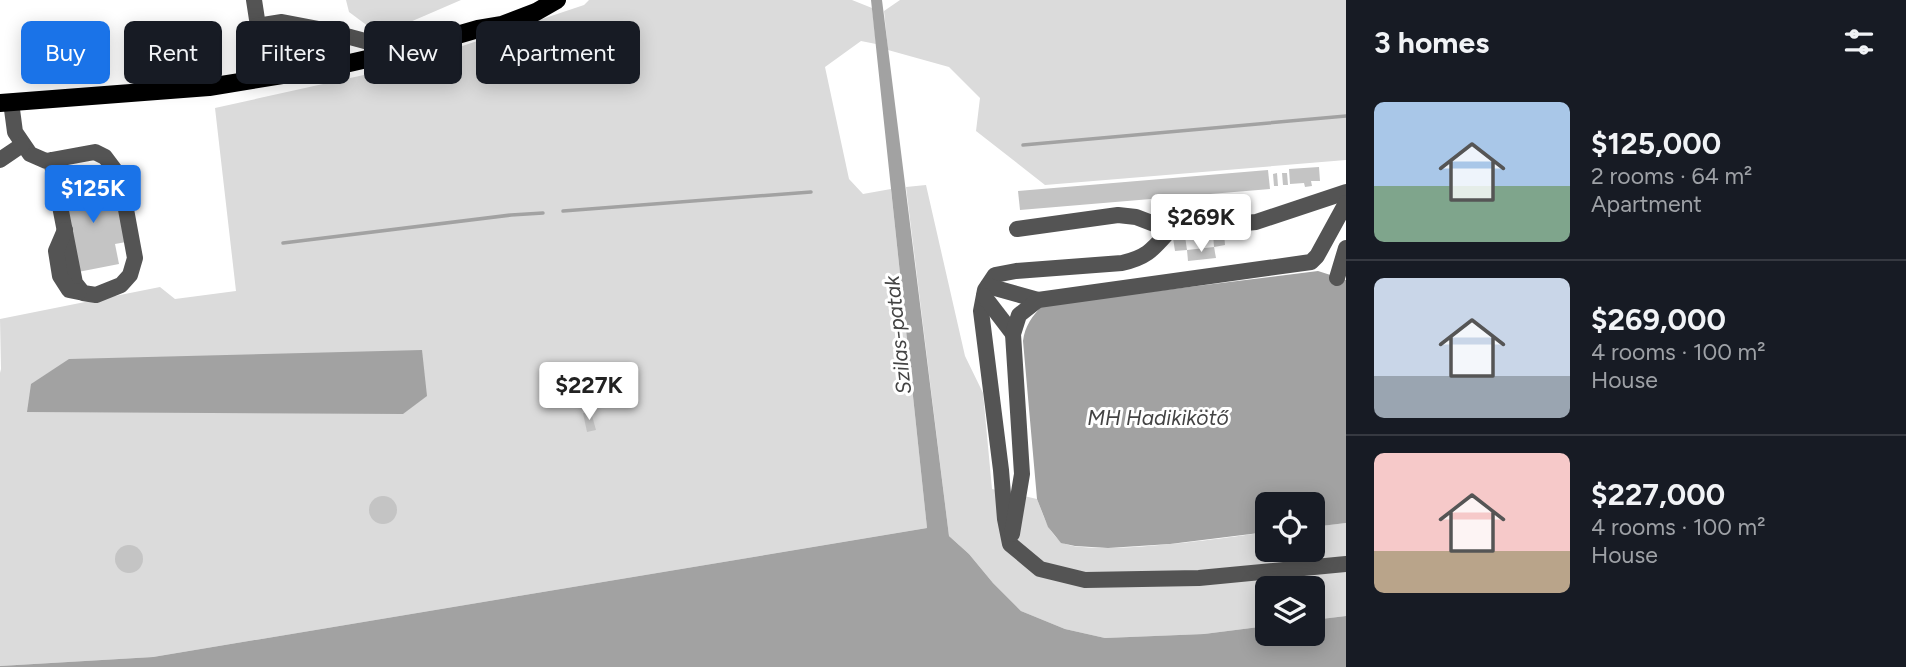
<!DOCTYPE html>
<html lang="en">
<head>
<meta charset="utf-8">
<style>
  :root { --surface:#171b24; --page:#242831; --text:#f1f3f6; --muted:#9ea1a6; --line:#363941; --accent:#1a73e8 }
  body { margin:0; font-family:Figtree,sans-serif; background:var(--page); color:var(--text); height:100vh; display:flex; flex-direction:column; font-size:26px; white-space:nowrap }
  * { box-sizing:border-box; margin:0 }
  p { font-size:23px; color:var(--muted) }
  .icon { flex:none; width:38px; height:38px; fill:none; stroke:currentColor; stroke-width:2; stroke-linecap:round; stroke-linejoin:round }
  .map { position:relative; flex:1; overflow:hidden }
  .details { display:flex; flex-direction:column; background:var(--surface); width:560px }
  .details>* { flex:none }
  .guide { position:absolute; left:21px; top:21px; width:665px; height:63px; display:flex; gap:14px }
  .fabs { position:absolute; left:1255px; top:492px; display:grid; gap:14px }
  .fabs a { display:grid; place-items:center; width:70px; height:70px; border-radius:10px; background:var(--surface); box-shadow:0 4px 18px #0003; font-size:35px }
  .price { position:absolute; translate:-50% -60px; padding:0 16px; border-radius:7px; background:#fff; color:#222; font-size:23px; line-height:46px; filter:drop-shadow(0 2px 4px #0008) }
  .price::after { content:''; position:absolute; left:50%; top:42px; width:21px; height:16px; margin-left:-10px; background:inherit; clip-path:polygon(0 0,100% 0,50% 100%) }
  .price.active { background:var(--accent); color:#fff }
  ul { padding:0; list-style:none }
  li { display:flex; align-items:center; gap:21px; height:175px; padding:0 28px }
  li+li { border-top:2px solid var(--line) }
  li span { display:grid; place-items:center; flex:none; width:196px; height:140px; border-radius:10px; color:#555 }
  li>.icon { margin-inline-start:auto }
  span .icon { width:84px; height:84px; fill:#fffc; stroke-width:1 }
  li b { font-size:30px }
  h2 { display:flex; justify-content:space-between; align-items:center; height:84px; padding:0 28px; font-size:30px }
  .pill { padding:0 24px; border-radius:10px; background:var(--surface); box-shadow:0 4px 18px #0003; font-size:24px; line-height:63px }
  .pill.active { background:var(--accent); color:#fff }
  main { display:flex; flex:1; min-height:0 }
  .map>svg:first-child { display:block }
</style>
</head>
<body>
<main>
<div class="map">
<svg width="1346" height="667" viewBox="0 0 1346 667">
  <rect width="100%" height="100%" fill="#fff"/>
  <!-- green -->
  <g fill="#dbdbdb">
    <path d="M346 0H461L380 35 349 12Z"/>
    <path d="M589 0H852L872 8 876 44 861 41 825 67 849 179 863 194 891 189 927 528 153 657 0 666V373L1 369 0 319 160 287 175 299 236 291 215 108 400 67 584 5Z"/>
    <path d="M900 0H1346V160L1045 185 976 131 980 98 949 67 888 50 884 11Z"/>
    <path d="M320 33 332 47 269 57 266 45C277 30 302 33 320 33Z"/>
    <path d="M926 185 965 356 983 393 992 489 1037 499C1043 514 1047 530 1060 541 1081 559 1233 537 1267 532V550H1312L1313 527 1346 523V616L1313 620 1312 588H1267V626L1204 634 1105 638 1065 629 1021 611 993 583 969 554 949 536 906 187Z"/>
  </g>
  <!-- water -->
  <g fill="#a2a2a2">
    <path d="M871 0H882L949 536 969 554 993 583 1021 611 1065 629 1105 638 1204 634 1267 626V634H1312L1313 620 1346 616V667H0V666L153 657 927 528Z"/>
    <path d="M1318 271 1346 280V523L1313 527 1312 504H1267V532L1170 544 1108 548 1075 546 1061 543 1048 527 1037 499 1023 341C1025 326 1032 316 1043 305Z"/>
    <path d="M422 350 427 396 403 414 27 412 31 384 69 359Z"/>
  </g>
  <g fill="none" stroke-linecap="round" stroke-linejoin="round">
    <!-- stream -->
    <g stroke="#a2a2a2" stroke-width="3.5">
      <path d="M1023 145 1346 116"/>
      <path d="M563 211 811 192"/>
      <path d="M283 243 511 215 543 213"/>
    </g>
  </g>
  <!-- building -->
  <g fill="#c4c4c4">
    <path d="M1319 167 1320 181H1311L1312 186 1305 187 1304 183 1290 184 1289 169Z"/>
    <path d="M1268 170 1270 189 1020 210 1018 191Z"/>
    <path d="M1277 173 1278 186H1274L1273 174Z"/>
    <path d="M1282 173H1287L1288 185H1283Z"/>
    <path d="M76 180 77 186 103 181 107 199 117 197 126 242 115 244 119 264 78 272 62 190 70 188 69 182Z"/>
    <path d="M1224 233 1225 245 1214 247 1213 234Z"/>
    <path d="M1185 236 1187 250 1175 251 1173 238Z"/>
    <path d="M1214 247 1216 258 1188 261 1187 250Z"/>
    <path d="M591 412 596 430 587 432 583 413Z"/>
    <circle cx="383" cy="510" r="14"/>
    <circle cx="129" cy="559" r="14"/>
  </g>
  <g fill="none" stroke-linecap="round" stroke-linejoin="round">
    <!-- minor -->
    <g stroke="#545454" stroke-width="16">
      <path d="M254 0 266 78"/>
      <path d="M257 26 282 22 324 30 402 51"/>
      <path d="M324 30C339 40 336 51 332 67"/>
      <path d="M11 102 15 132 30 154 46 161 95 152 105 157 120 177 135 258 130 275 121 285 96 295 83 293 75 283 51 160"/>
      <path d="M0 160 22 145"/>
      <path d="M1017 229 1118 215 1136 217 1170 230 1256 222 1346 192"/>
      <path d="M65 230 56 251 60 276 69 290 79 292"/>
      <path d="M1170 230C1153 249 1148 257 1122 263L1016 271 995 275 985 290 981 311 1001 470 1005 519 1010 544 1040 569 1085 580 1199 578 1346 564"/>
      <path d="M1337 278 1346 248"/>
      <path d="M988 286 1038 300"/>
      <path d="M984 296 1013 334"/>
      <path d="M1012 534 1022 474 1013 334 1019 315 1038 300 1311 262 1317 256 1346 203"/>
    </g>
    <!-- major -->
    <path stroke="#000" stroke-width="18" d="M0 103 209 87 332 67 402 51 478 29 502 25 536 12 557 0"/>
  </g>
  <g text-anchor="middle" stroke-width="6" stroke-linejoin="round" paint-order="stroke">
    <!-- water labels -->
    <g font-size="21" font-style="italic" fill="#434343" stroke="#fff">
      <text transform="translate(898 335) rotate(-96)" y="7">Szilas-patak</text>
      <text x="1158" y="425">MH Hadikikötő</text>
    </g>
  </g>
</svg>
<div class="fabs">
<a><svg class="icon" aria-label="locate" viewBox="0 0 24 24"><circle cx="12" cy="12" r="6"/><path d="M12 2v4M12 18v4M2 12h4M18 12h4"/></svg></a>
<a><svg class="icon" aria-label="layers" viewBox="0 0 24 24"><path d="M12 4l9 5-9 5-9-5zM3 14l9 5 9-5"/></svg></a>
</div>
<b class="price active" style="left:93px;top:225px">$125K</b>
<b class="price" style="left:1201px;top:254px">$269K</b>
<b class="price" style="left:589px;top:422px">$227K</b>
<div class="guide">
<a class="pill active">Buy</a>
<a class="pill">Rent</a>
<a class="pill">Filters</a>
<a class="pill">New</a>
<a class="pill">Apartment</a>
</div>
</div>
<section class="details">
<h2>3 homes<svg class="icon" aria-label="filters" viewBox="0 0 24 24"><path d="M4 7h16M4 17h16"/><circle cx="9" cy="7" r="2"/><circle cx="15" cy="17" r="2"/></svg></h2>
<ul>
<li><span style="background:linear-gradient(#a9c7e8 60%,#7fa58c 0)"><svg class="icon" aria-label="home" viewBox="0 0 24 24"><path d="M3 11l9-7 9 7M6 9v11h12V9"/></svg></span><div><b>$125,000</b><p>2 rooms · 64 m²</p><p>Apartment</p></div></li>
<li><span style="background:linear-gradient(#c9d6e8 70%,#9aa5b1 0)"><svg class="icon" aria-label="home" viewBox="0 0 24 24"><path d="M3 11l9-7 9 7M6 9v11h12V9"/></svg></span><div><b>$269,000</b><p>4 rooms · 100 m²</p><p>House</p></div></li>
<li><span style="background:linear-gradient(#f6c9c9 70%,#b9a48a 0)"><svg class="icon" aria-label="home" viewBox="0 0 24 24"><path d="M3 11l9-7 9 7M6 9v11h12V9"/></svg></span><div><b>$227,000</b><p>4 rooms · 100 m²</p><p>House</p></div></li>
</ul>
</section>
</main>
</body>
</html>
